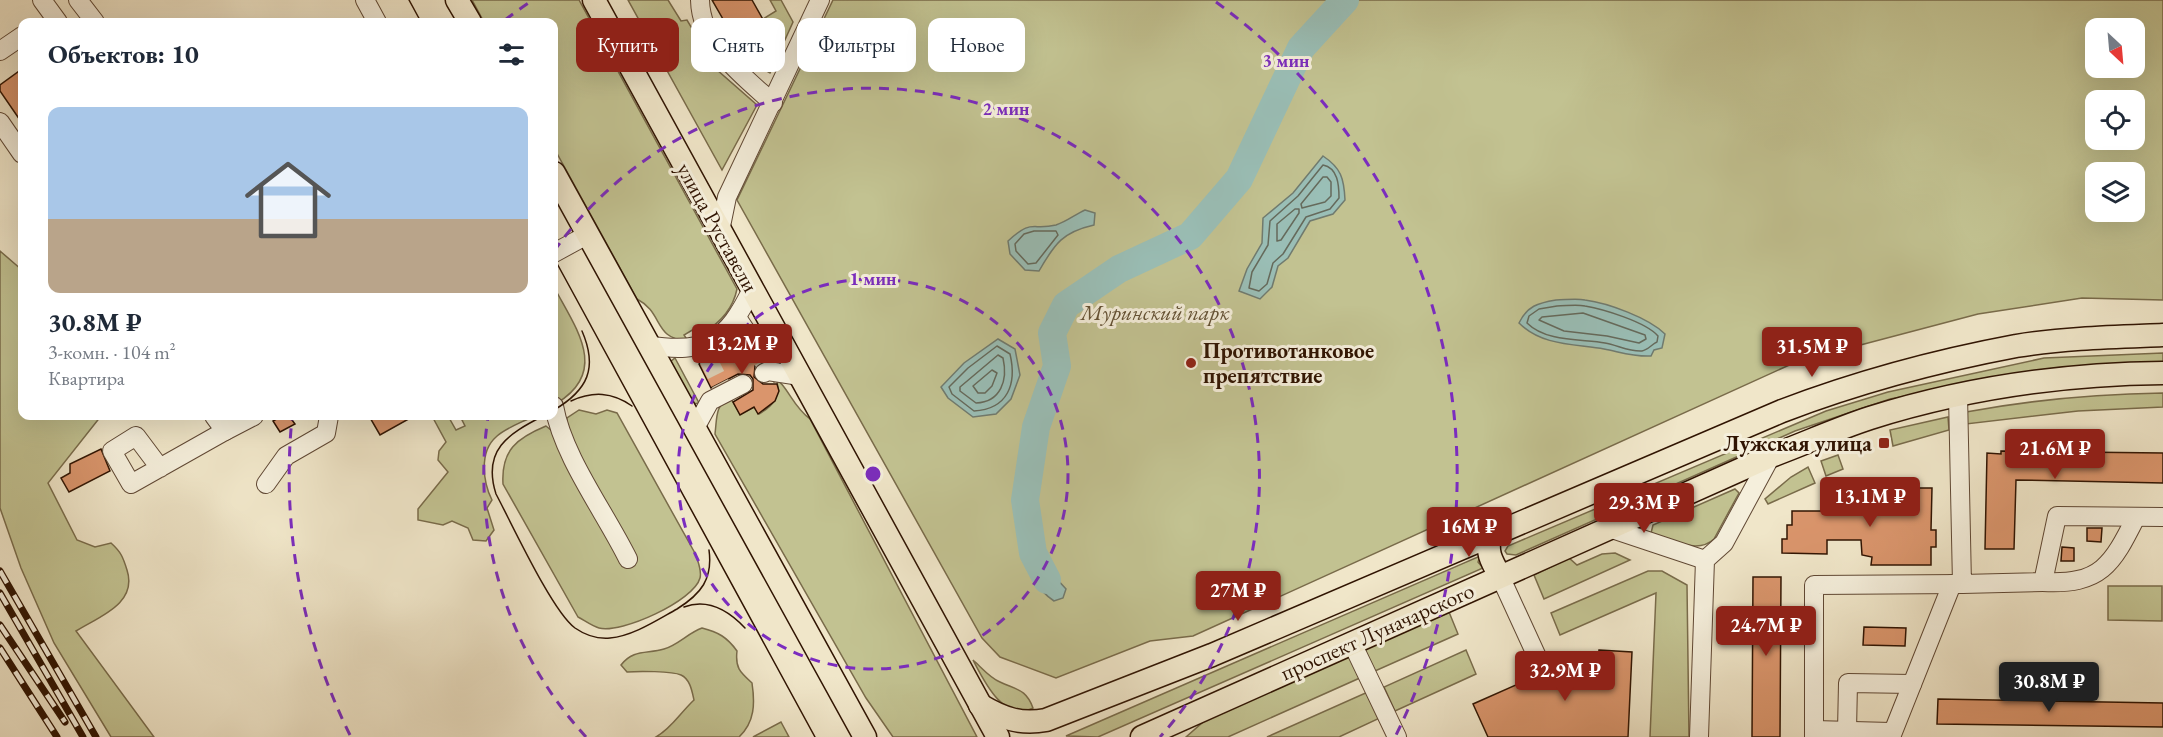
<!DOCTYPE html>
<html lang="ru">
<head>
<meta charset="utf-8">
<style>
  :root { --surface:#fff; --page:#f6f6f7; --text:#1f2937; --muted:#747a83; --line:#e0e1e3; --accent:#8f2418 }
  body { margin:0; font-family:"EB Garamond",serif; background:var(--page); color:var(--text); height:100vh; display:flex; flex-direction:column; font-size:22px; white-space:nowrap }
  * { box-sizing:border-box; margin:0 }
  p { font-size:20px; color:var(--muted) }
  .icon { flex:none; width:33px; height:33px; fill:none; stroke:currentColor; stroke-width:2; stroke-linecap:round; stroke-linejoin:round }
  .map { position:relative; flex:1; overflow:hidden }
  .side { position:absolute; left:18px; top:18px; width:540px; height:402px; display:flex; flex-direction:column; background:var(--surface); border-radius:12px; box-shadow:0 6px 24px #0002 }
  .side>* { flex:none }
  .guide { position:absolute; left:576px; top:18px; width:570px; height:54px; display:flex; gap:12px }
  .needle { width:39px; rotate:154deg }
  .fabs { position:absolute; left:2085px; top:18px; display:grid; gap:12px }
  .fabs a { display:grid; place-items:center; width:60px; height:60px; border-radius:12px; background:var(--surface); box-shadow:0 6px 24px #0002; font-size:30px }
  .price { position:absolute; translate:-50% -51px; padding:0 14px; border-radius:6px; background:var(--accent); color:#fff; font-size:20px; line-height:39px; filter:drop-shadow(0 2px 3px #0008) }
  .price::after { content:''; position:absolute; left:50%; top:36px; width:18px; height:14px; margin-left:-9px; background:inherit; clip-path:polygon(0 0,100% 0,50% 100%) }
  .price.current { background:#222; color:#fff }
  ul { padding:0; list-style:none }
  li { display:grid; align-content:center; gap:12px; height:318px; padding:0 30px }
  li+li { border-top:2px solid var(--line) }
  li span { display:grid; place-items:center; height:186px; border-radius:12px; color:#555 }
  li>.icon { margin-inline-start:auto }
  span .icon { width:108px; height:108px; fill:#fffc; stroke-width:1 }
  li b { font-size:26px }
  h2 { display:flex; justify-content:space-between; align-items:center; height:72px; padding:0 30px; font-size:26px }
  .pill { padding:0 21px; border-radius:12px; background:var(--surface); box-shadow:0 6px 24px #0002; font-size:21px; line-height:54px }
  .pill.current { background:var(--accent); color:#fff }
  .map>svg:first-child { display:block }
</style>
</head>
<body>
<div class="map">
<svg width="2163" height="737" viewBox="0 0 2163 737">
  <rect width="100%" height="100%" fill="#f0e6c9"/>
  <filter id="stains"><feTurbulence type="fractalNoise" baseFrequency=".00333" numOctaves="4"/><feColorMatrix values="0 0 0 0 .2 0 0 0 0 .09 0 0 0 0 .02 0 0 0 .5 -.17"/></filter>
  <radialGradient id="worn" r=".72"><stop offset=".6" stop-color="#630" stop-opacity="0"/><stop offset="1" stop-color="#630" stop-opacity=".3"/></radialGradient>
  <!-- green -->
  <g fill="#c2c291" stroke="#796b4a" stroke-width="1.5" fill-rule="evenodd">
    <path d="M472 0H579L737 289C733 309 720 323 703 333L699 326 684 335 688 341C653 339 664 313 637 299L554 148V22H484Z"/>
    <path d="M628 0H668L681 21 687 20 716 69 757 105 722 170Z"/>
    <path d="M770 0H781L793 22 770 73 740 56 743 49 753 44 763 19 776 11Z"/>
    <path d="M833 0H2163V300L2082 298 1978 314 1796 362 1193 636 1150 641 1056 678 1000 657 982 638 737 200ZM2096 28H2134V68H2096ZM2096 100H2134V140H2096ZM2096 172H2134V212H2096Z"/>
    <path d="M0 251 22 270V416H101L48 483 77 540 95 547 111 543C121 552 123 557 127 570 138 604 98 617 76 631L154 737H111L54 643 21 568 0 508Z"/>
    <path d="M554 287C575 327 610 371 557 403L554 369Z"/>
    <path d="M2163 353V363L2047 369 1890 399 1795 431 1516 555 1507 554 1505 551 1508 546 1826 411 1888 392 2044 358Z"/>
    <path d="M675 358 699 403 693 404 670 362Z"/>
    <path d="M771 375C789 386 791 405 810 419L977 737H893L866 698 715 434C717 418 715 405 730 397L740 414 754 407 759 414C773 406 780 397 777 381L774 382Z"/>
    <path d="M2163 393V407L2078 411 1966 424V412C2031 400 2097 394 2163 393Z"/>
    <path d="M579 410 596 414 607 410 617 413 696 555C698 562 702 571 700 578 694 601 621 634 599 628 592 626 584 620 578 617L503 484C501 450 517 438 546 426L552 431 567 426V418Z"/>
    <path d="M432 416H448L456 430 465 426 462 420 469 416H534C523 422 505 428 496 437 479 452 483 482 492 500L487 508 494 530 486 541 473 540 468 528 452 521 443 525 418 520V509L448 472 438 460 439 451 446 442Z"/>
    <path d="M1948 417 1949 430 1893 446 1890 430Z"/>
    <path d="M1838 455 1843 469 1826 476 1821 461Z"/>
    <path d="M1808 467 1815 483 1768 504 1765 499 1791 477Z"/>
    <path d="M1735 489 1739 493 1714 539C1697 555 1671 539 1651 533L1653 525Z"/>
    <path d="M1615 553 1630 560 1544 599 1534 575 1569 558 1577 565 1602 554Z"/>
    <path d="M1480 556 1478 562 1483 568 1098 737 1066 736Z"/>
    <path d="M1648 571H1662L1687 585 1689 737H1650L1656 593 1560 635 1551 613Z"/>
    <path d="M2108 586H2162V621L2108 620Z"/>
    <path d="M1449 612 1458 634 1375 671 1364 649Z"/>
    <path d="M702 628C718 632 727 637 737 651 735 668 740 672 752 683 755 703 755 722 739 737H656C672 728 680 713 694 700 692 691 690 679 681 675 672 671 638 671 627 672L621 665C633 649 647 654 664 649 678 645 688 633 702 628Z"/>
    <path d="M1466 650 1476 674 1395 711 1384 687Z"/>
    <path d="M1351 653 1362 677 1228 737H1186L1210 716Z"/>
    <path d="M973 660C981 667 990 678 1000 682 1017 690 1026 689 1033 708 1004 724 983 679 973 660Z"/>
    <path d="M1370 691 1382 717 1339 737H1267Z"/>
    <path d="M781 722 789 737H753Z"/>
  </g>
  <!-- water -->
  <g fill="#9abfb7" stroke="#707b6f" stroke-width="1.5">
    <path d="M1323 156C1341 168 1344 178 1345 200L1333 214 1310 221 1288 258 1278 266 1272 287 1260 299 1239 291 1247 269 1262 243 1263 218 1293 193Z"/>
    <path d="M1085 210 1095 213 1094 225C1063 232 1055 243 1039 271L1025 270 1010 254 1008 241C1033 218 1031 231 1056 225 1066 222 1076 214 1085 210Z"/>
    <path d="M1556 300C1565 300 1576 298 1585 300 1608 303 1649 318 1665 334L1662 348 1654 350 1651 356C1634 357 1620 352 1604 349 1575 344 1542 346 1519 323 1527 306 1538 303 1556 300Z"/>
    <path d="M998 339 1015 349 1020 375 1011 399 996 414 973 417 948 398 941 387 964 363Z"/>
    <path d="M1033 553 1066 589 1063 598 1054 601C1037 590 1031 573 1033 553Z"/>
  </g>
  <g fill="none" stroke-linecap="round" stroke-linejoin="round">
    <!-- shore -->
    <g stroke="#656a5c" stroke-width="1.5">
      <path d="M1323 165C1338 168 1339 185 1339 198L1330 209 1306 217 1283 254 1273 263 1267 284 1259 291 1249 288 1252 272 1268 245 1270 221 1298 196Z"/>
      <path d="M1323 177H1327L1331 182V196L1325 202 1302 208 1301 204Z"/>
      <path d="M1295 209H1299V213L1281 240 1277 241V224Z"/>
      <path d="M1034 231H1056L1058 235 1036 263 1028 264 1016 251 1015 244 1024 234Z"/>
      <path d="M1557 306C1566 306 1576 304 1585 306 1603 309 1646 322 1658 336L1657 342C1652 344 1648 350 1642 351 1630 352 1617 345 1605 343 1581 339 1546 342 1527 323L1529 316 1539 309Z"/>
      <path d="M1583 313 1645 335 1646 339 1639 343 1607 336 1564 331 1539 320 1542 317Z"/>
      <path d="M997 346 1010 354C1017 384 1008 409 974 411L952 394 949 387 968 368Z"/>
      <path d="M998 355 1003 358C1008 380 1001 402 976 403L960 391V387Z"/>
      <path d="M992 370 997 373 992 386 985 393H978L973 386Z"/>
    </g>
    <!-- river -->
    <path stroke="#9abfb7" stroke-width="28" d="M1047 580 1033 553 1025 500 1036 427 1057 366 1052 333 1066 305 1119 269 1190 236 1239 179 1301 48 1345 0"/>
  </g>
  <!-- building -->
  <g fill="#da956c" stroke="#301402" stroke-width="1.5">
    <path d="M712 0H752L769 30 743 49 734 48 729 39 731 33Z"/>
    <path d="M22 69V123L0 91V85Z"/>
    <path d="M740 342 750 348 760 342 770 360 755 366 754 377 763 384H777L779 391 775 401 758 414 754 407 740 415 733 402 753 390V379L750 375 738 374 711 388 699 364Z"/>
    <path d="M282 416H289L295 424 280 432 273 421Z"/>
    <path d="M369 416H414L380 435Z"/>
    <path d="M101 449 110 471 69 492 61 478 70 473V464Z"/>
    <path d="M2001 451 2163 453V483L2016 480 2014 549H1985L1987 453 2001 454Z"/>
    <path d="M1898 488H1932L1931 530H1936V547H1931V565H1871L1872 557 1862 555 1861 540H1827V554L1782 553V539H1787V525H1792V511H1821V502L1859 503V495H1898Z"/>
    <path d="M2087 528H2102L2101 542 2087 541Z"/>
    <path d="M2062 547 2074 548V561H2061Z"/>
    <path d="M1753 577H1781L1780 737H1752Z"/>
    <path d="M1864 627 1906 628 1905 646 1863 645Z"/>
    <path d="M1599 650 1632 652 1628 737H1488L1473 704 1534 677 1538 681 1548 682 1553 678 1554 667 1571 660 1598 661Z"/>
    <path d="M1938 699 2163 703V727L1937 724Z"/>
  </g>
  <g fill="none" stroke-linecap="round" stroke-linejoin="round">
    <!-- minor-tunnel -->
    <g stroke="#d3c6ab" stroke-width="18" stroke-dasharray="18 9" stroke-linecap="butt">
      <path d="M750 337 764 363"/>
      <path d="M708 359 721 385"/>
    </g>
    <!-- minor casing -->
    <g stroke="#604834" stroke-width="20">
      <g id="minor">
        <path d="M42 0 58 22"/>
        <path d="M78 0 95 22"/>
        <path d="M365 0 377 22"/>
        <path d="M700 0C701 45 742 75 773 103"/>
        <path d="M0 51 22 36"/>
        <path d="M0 122 22 154"/>
        <path d="M720 231 727 197 820 0"/>
        <path d="M554 253 587 235"/>
        <path d="M738 319 750 337"/>
        <path d="M648 345C706 355 727 341 752 289"/>
        <path d="M764 373 768 371 800 376"/>
        <path d="M1958 395 1962 584 2043 582 2057 516 2163 517"/>
        <path d="M554 406C563 457 605 512 628 559"/>
        <path d="M214 416 225 431 254 416"/>
        <path d="M694 430 710 401 743 384"/>
        <path d="M160 468 136 436 112 451 131 484 225 431"/>
        <path d="M266 484 286 456 326 433 329 416"/>
        <path d="M1609 528 1705 560"/>
        <path d="M1500 576 1544 672"/>
        <path d="M2043 582C2101 585 2112 565 2136 517"/>
        <path d="M1352 643 1397 737"/>
        <path d="M1814 730 1891 732"/>
        <path d="M1847 731 1848 683 1912 684"/>
        <path d="M1699 737 1705 560 1724 543 1771 456"/>
        <path d="M1814 737V585L1962 584"/>
        <path d="M1891 737 1952 584"/>
      </g>
    </g>
    <!-- major casing -->
    <g stroke="#301402" stroke-width="25">
      <g id="major">
        <path d="M457 0 470 22"/>
        <path d="M594 0 998 737"/>
        <path d="M554 173 865 737"/>
        <path d="M1491 535C1485 551 1492 562 1500 576"/>
        <path d="M980 705C1002 718 1020 725 1046 720L1212 655 1782 411C1858 382 1936 361 2016 346 2065 338 2114 337 2163 335"/>
        <path d="M1142 737 1771 456C1804 444 1836 429 1870 418 1965 388 2063 374 2163 373"/>
      </g>
    </g>
    <!-- minor -->
    <use href="#minor" stroke="#f5efdc" stroke-width="18"/>
    <!-- major -->
    <use href="#major" stroke="#f0e6c9" stroke-width="22"/>
    <!-- tram -->
    <g stroke="#301402" stroke-width="1.5">
      <path d="M409 0 421 22"/>
      <path d="M554 258 815 737"/>
      <path d="M571 401C593 391 612 392 632 406"/>
      <path d="M554 410C588 390 598 368 582 331"/>
      <path d="M543 416C508 434 482 450 496 494 512 524 552 611 575 628 585 635 598 639 610 638 633 636 657 620 677 609 701 594 713 579 709 550"/>
      <path d="M684 607C708 598 729 611 745 628"/>
    </g>
    <!-- rail casing -->
    <g stroke="#301402" stroke-width="7">
      <g id="rail">
        <path d="M0 571 96 737"/>
        <path d="M0 593 83 737"/>
        <path d="M0 625 65 722"/>
        <path d="M0 648 57 737"/>
      </g>
    </g>
    <!-- rail -->
    <use href="#rail" stroke="#f5efdc" stroke-width="4.5" stroke-dasharray="14" stroke-linecap="butt"/>
  </g>
  <!-- distance rings -->
  <g fill="none" stroke="#7b2cbf" stroke-width="3" stroke-dasharray="10 8">
    <circle cx="873" cy="474" r="195"/>
    <path d="M586 737A389 389 0 0 1 488 417M554 251A389 389 0 1 1 1160 737"/>
    <path d="M350 735A584 584 0 0 1 292 418M505 20A584 584 0 0 1 530 2M1216 2A584 584 0 0 1 1396 735"/>
  </g>
  <!-- markers -->
  <g fill="#8f2418" stroke="#f5efdc" stroke-width="2">
    <circle cx="1191" cy="363" r="6"/>
    <rect x="1878" y="437" width="12" height="12" rx="3"/>
  </g>
  <g text-anchor="middle" stroke-width="6" stroke-linejoin="round" paint-order="stroke">
    <!-- street labels -->
    <g font-size="22" fill="#301402" stroke="#f5efdc">
      <text transform="translate(718 227) rotate(61)" y="8">улица Руставели</text>
      <text transform="translate(1377 631) rotate(-24)" y="8">проспект Луначарского</text>
    </g>
    <!-- park labels -->
    <g font-size="22" font-style="italic" fill="#635134" stroke="#f5efdc">
      <text x="1155" y="320">Муринский парк</text>
    </g>
    <!-- poi labels -->
    <g font-size="22" font-weight="bold" fill="#301402" stroke="#f5efdc" text-anchor="start">
      <text x="1203" y="358">Противотанковое<tspan x="1203" dy="25">препятствие</tspan></text>
      <text x="1872" y="451" text-anchor="end">Лужская улица</text>
    </g>
  </g>
  <circle cx="873" cy="474" r="9" fill="#7b2cbf" stroke="#f5efdc" stroke-width="3"/>
  <g font-size="18" text-anchor="middle" font-weight="bold" fill="#7b2cbf" stroke="#f5efdc" stroke-width="6" stroke-linejoin="round" paint-order="stroke">
    <text x="1286" y="67">3 мин</text>
    <text x="1006" y="115">2 мин</text>
    <text x="873" y="285">1 мин</text>
  </g>
  <rect width="100%" height="100%" filter="url(#stains)"/>
  <rect width="100%" height="100%" fill="url(#worn)"/>
</svg>
<div class="fabs">
<a><svg class="needle" viewBox="-14 -14 28 28"><path d="M0-13l5 13h-10z" fill="#e53935"/><path d="M0 13l5-13h-10z" fill="#747a83"/></svg></a>
<a><svg class="icon" aria-label="locate" viewBox="0 0 24 24"><circle cx="12" cy="12" r="6"/><path d="M12 2v4M12 18v4M2 12h4M18 12h4"/></svg></a>
<a><svg class="icon" aria-label="layers" viewBox="0 0 24 24"><path d="M12 4l9 5-9 5-9-5zM3 14l9 5 9-5"/></svg></a>
</div>
<b class="price" style="left:742px;top:375px">13.2M ₽</b>
<b class="price" style="left:1812px;top:378px">31.5M ₽</b>
<b class="price" style="left:2055px;top:480px">21.6M ₽</b>
<b class="price" style="left:1870px;top:528px">13.1M ₽</b>
<b class="price" style="left:1644px;top:534px">29.3M ₽</b>
<b class="price" style="left:1469px;top:558px">16M ₽</b>
<b class="price" style="left:1238px;top:622px">27M ₽</b>
<b class="price" style="left:1766px;top:657px">24.7M ₽</b>
<b class="price" style="left:1565px;top:702px">32.9M ₽</b>
<b class="price current" style="left:2049px;top:713px">30.8M ₽</b>
<div class="guide">
<a class="pill current">Купить</a>
<a class="pill">Снять</a>
<a class="pill">Фильтры</a>
<a class="pill">Новое</a>
</div>
<section class="side">
<h2>Объектов: 10<svg class="icon" aria-label="filters" viewBox="0 0 24 24"><path d="M4 7h16M4 17h16"/><circle cx="9" cy="7" r="2"/><circle cx="15" cy="17" r="2"/></svg></h2>
<ul>
<li><span style="background:linear-gradient(#a9c7e8 60%,#b9a48a 0)"><svg class="icon" aria-label="home" viewBox="0 0 24 24"><path d="M3 11l9-7 9 7M6 9v11h12V9"/></svg></span><div><b>30.8M ₽</b><p>3-комн. · 104 m²</p><p>Квартира</p></div></li>
</ul>
</section>
</div>
</body>
</html>
